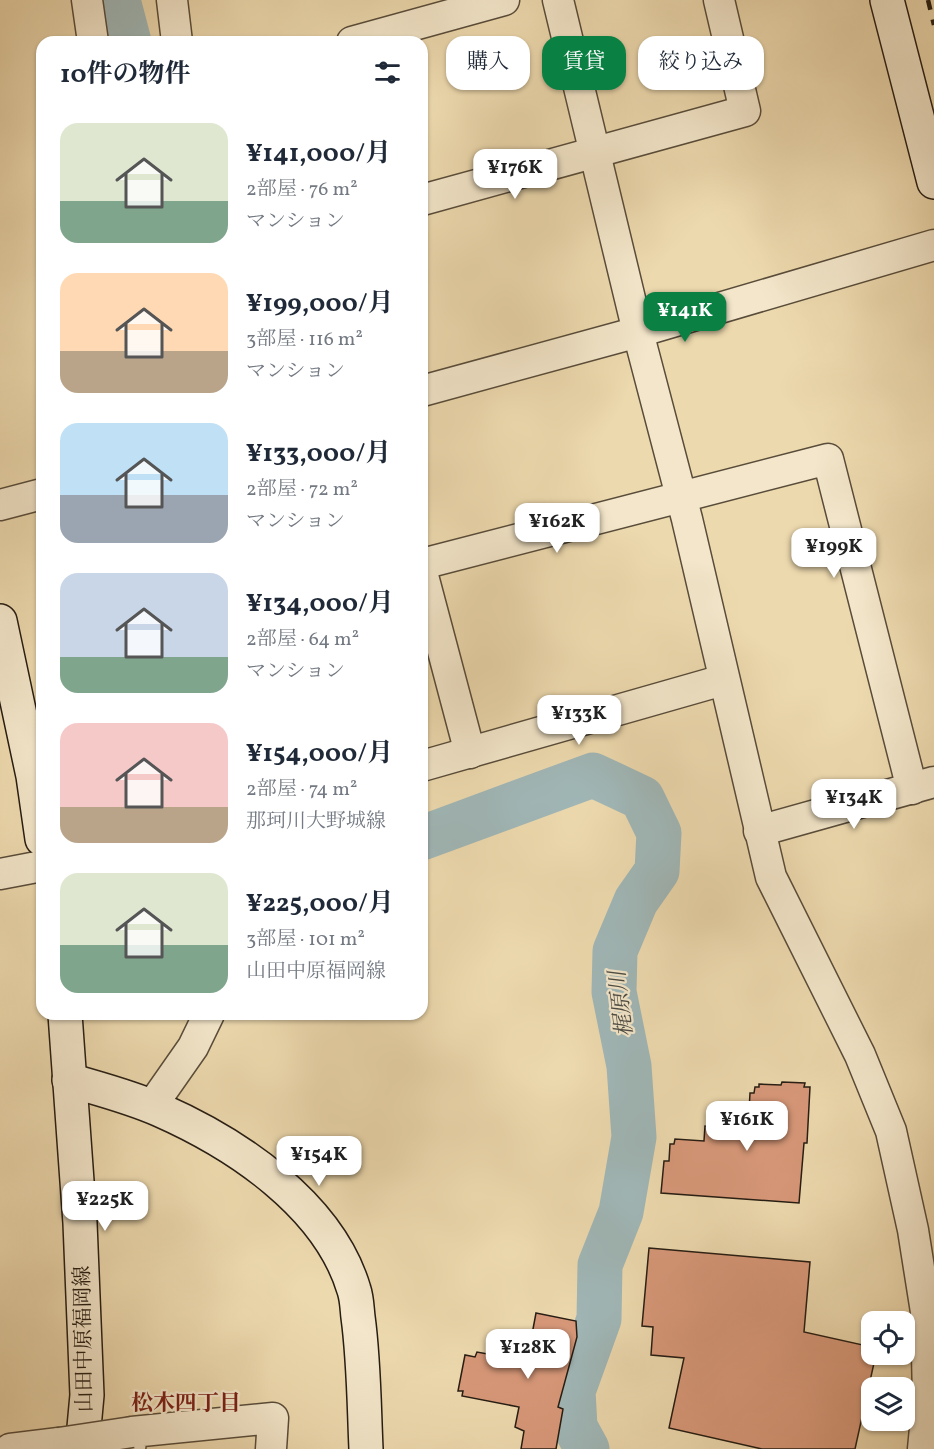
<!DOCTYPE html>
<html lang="ja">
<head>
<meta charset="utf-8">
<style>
  :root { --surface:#fff; --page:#f6f6f7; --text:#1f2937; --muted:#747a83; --accent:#0b8043 }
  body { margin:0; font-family:Vollkorn,"Noto Serif JP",serif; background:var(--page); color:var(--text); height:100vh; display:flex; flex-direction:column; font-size:22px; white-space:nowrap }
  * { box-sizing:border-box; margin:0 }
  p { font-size:20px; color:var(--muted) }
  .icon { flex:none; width:33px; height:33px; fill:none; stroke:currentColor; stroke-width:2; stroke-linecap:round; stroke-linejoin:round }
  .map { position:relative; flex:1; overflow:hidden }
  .details { position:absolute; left:36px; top:36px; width:392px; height:984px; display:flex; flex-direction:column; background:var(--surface); border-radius:18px; box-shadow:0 2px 4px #0004 }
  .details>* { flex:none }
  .top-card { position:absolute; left:446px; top:36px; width:398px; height:54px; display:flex; gap:12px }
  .controls { position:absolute; left:861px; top:1311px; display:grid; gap:12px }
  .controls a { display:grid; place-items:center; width:54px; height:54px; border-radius:12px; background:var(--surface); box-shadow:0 2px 4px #0004; font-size:30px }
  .price { position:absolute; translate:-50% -51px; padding:0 14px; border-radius:12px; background:#fff; color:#222; font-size:20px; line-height:39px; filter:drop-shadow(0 2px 3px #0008) }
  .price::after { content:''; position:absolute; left:50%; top:36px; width:18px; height:14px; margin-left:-9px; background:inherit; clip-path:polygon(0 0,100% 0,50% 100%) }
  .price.on { background:var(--accent); color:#fff }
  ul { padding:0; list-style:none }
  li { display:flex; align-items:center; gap:18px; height:150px; padding:0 24px }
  li span { display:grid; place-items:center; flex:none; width:168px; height:120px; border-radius:18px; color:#555 }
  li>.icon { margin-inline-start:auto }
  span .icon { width:72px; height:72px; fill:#fffc; stroke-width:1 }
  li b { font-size:26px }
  h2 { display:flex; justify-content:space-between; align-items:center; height:72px; padding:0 24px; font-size:26px }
  .tag { padding:0 21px; border-radius:18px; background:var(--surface); box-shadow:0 2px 4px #0004; font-size:21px; line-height:54px }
  .tag.on { background:var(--accent); color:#fff }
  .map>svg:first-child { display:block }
</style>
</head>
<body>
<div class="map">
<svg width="934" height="1449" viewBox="0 0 934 1449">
  <rect width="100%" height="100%" fill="#edd9ae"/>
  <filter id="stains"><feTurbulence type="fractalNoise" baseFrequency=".00333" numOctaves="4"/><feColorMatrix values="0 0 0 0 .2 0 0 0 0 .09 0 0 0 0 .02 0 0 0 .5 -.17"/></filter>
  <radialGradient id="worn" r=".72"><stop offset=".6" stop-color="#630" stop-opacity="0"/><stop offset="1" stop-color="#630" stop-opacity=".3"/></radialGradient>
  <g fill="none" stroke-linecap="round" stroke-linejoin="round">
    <!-- river -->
    <g stroke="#a0b7b7" stroke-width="45">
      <path d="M118 0 129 42"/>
      <path d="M422 838 593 775 642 798 659 833 657 871 636 901 615 951 614 992 629 1066 634 1137 621 1212 600 1265 599 1319 573 1391 575 1427 587 1449"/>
    </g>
  </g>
  <!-- building -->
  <g fill="#d79879" stroke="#261d13" stroke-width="1.5">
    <path d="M782 1082 805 1083 804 1087H810L807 1143H804L799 1203 661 1193 664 1161H669L670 1144H674L675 1139 704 1141 705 1126 748 1130 750 1093H754L755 1087H759V1084L781 1085Z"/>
    <path d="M649 1248 810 1262 804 1332 872 1347V1354H876L855 1449H762L669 1428 684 1358 651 1355 653 1327 642 1326Z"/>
    <path d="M536 1313 576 1321 577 1337 558 1407 563 1409 556 1449H521L524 1431 515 1427 519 1407 462 1396 463 1391H458L465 1355 475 1357 477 1352 527 1361Z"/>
  </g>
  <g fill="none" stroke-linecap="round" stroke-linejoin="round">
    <!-- street casing -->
    <g stroke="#584c3a" stroke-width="33">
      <g id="street">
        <path d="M87 0 93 42"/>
        <path d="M172 0 177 42"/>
        <path d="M558 0 638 332 687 519 771 877 860 1055 891 1131 913 1230 926 1312 928 1397 923 1449"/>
        <path d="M352 42 504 0"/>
        <path d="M422 200 745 111 719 0"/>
        <path d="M422 391 638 332 934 245"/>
        <path d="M0 505 42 494"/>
        <path d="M422 564 828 459 912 789"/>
        <path d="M422 572 470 753"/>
        <path d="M422 766 723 680"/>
        <path d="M759 831 934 782"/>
        <path d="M0 874 42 866"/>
        <path d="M151 1107 193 1047 209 1014"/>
        <path d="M10 1449 59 1443"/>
        <path d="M130 1449 132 1432 273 1418 271 1449"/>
      </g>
    </g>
    <!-- secondary casing -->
    <g stroke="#261d13" stroke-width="36">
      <g id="secondary">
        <path d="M887 0 934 182"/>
        <path d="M0 621 33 776 42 839"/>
        <path d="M65 1014 80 1223 87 1395 82 1449"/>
        <path d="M69 1080C99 1089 131 1097 160 1110 237 1144 329 1205 354 1290 357 1299 357 1309 358 1317 364 1361 364 1405 366 1449"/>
      </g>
    </g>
    <!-- street -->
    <use href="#street" stroke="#f3e6ca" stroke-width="30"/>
    <!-- secondary -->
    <use href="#secondary" stroke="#f3e6ca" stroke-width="33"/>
    <!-- rail -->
    <path stroke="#261d13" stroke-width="4.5" stroke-dasharray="10 10" stroke-linecap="butt" d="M928 0 934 25"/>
    <!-- street-bridge casing -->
    <g stroke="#584c3a" stroke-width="33" stroke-linecap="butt">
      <path id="street-bridge" d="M59 1443 132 1432"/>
    </g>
    <!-- street-bridge -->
    <use href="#street-bridge" stroke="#f3e6ca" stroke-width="30"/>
  </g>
  <g text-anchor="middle" stroke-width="4.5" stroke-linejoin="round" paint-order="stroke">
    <!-- street labels -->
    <g font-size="21" fill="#261d13" stroke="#f3e6ca">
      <text transform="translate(83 1339) rotate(-91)" y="7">山田中原福岡線</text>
    </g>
    <!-- water labels -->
    <g font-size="22" font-style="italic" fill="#4b4b44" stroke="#f3e6ca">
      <text transform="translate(620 1004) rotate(-97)" y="8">梶原川</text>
    </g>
    <!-- neighbourhood labels -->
    <g font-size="22" font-weight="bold" fill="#7a1f14" stroke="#f3e6ca">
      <text x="186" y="1410">松木四丁目</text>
    </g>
  </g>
  <rect width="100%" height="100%" filter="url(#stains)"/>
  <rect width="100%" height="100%" fill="url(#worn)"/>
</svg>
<div class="controls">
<a><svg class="icon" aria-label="locate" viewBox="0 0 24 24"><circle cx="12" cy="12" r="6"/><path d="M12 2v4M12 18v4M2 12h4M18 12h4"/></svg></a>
<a><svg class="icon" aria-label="layers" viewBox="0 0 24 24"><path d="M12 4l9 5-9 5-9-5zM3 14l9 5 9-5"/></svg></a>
</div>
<b class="price" style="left:515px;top:200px">¥176K</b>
<b class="price on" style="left:685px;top:343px">¥141K</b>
<b class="price" style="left:557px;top:554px">¥162K</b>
<b class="price" style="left:834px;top:579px">¥199K</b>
<b class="price" style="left:579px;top:746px">¥133K</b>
<b class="price" style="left:854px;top:830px">¥134K</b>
<b class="price" style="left:747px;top:1152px">¥161K</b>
<b class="price" style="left:319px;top:1187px">¥154K</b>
<b class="price" style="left:105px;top:1232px">¥225K</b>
<b class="price" style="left:528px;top:1380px">¥128K</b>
<div class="top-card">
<a class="tag">購入</a>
<a class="tag on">賃貸</a>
<a class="tag">絞り込み</a>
</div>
<section class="details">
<h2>10件の物件<svg class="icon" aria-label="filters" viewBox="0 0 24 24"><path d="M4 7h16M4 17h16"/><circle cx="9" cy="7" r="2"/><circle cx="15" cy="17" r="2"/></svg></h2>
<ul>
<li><span style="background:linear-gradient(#dfe7d0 65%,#7fa58c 0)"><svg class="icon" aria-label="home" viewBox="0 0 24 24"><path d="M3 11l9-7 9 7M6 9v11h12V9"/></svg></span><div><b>¥141,000/月</b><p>2部屋 · 76 m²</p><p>マンション</p></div></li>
<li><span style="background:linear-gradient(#ffd9b3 65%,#b9a48a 0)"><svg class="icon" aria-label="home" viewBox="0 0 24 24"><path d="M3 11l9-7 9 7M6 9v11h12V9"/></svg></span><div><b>¥199,000/月</b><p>3部屋 · 116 m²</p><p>マンション</p></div></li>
<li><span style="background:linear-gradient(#bfe0f5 60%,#9aa5b1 0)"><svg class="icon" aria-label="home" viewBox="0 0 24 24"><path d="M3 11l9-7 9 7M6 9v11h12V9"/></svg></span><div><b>¥133,000/月</b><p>2部屋 · 72 m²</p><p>マンション</p></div></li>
<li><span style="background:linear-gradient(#c9d6e8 70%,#7fa58c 0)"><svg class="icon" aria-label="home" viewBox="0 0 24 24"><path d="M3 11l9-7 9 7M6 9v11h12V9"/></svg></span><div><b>¥134,000/月</b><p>2部屋 · 64 m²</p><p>マンション</p></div></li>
<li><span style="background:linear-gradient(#f6c9c9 70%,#b9a48a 0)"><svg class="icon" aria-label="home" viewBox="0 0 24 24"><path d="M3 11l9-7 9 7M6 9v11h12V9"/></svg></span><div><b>¥154,000/月</b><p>2部屋 · 74 m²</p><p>那珂川大野城線</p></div></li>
<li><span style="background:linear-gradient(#dfe7d0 60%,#7fa58c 0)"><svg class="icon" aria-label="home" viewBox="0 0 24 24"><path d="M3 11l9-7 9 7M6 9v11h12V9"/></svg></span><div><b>¥225,000/月</b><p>3部屋 · 101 m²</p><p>山田中原福岡線</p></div></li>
</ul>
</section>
</div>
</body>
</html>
